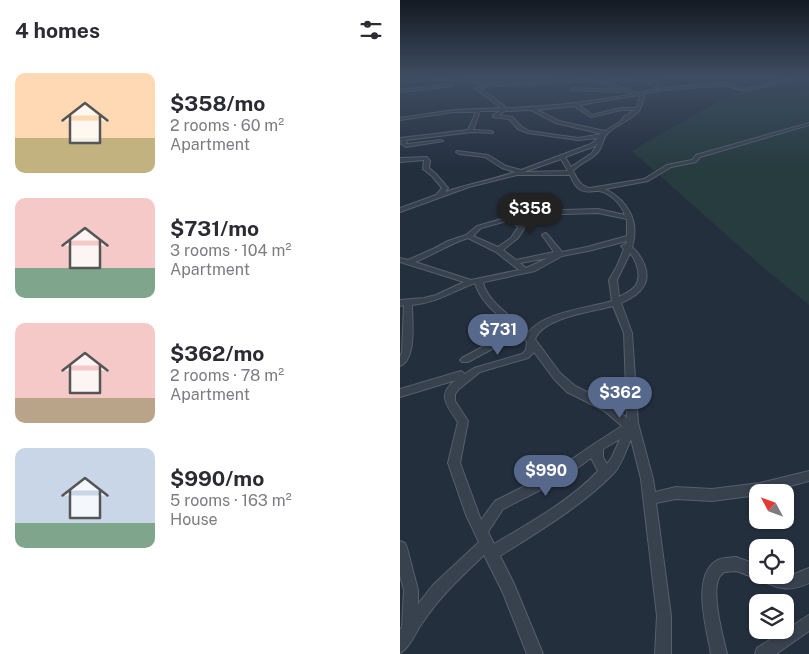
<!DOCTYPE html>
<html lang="en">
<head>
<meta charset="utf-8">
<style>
  :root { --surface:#fff; --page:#f7f7f7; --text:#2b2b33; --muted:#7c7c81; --accent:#56698c }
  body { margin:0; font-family:"Public Sans",sans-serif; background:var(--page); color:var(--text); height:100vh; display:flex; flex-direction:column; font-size:19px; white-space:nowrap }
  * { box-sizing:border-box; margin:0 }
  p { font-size:16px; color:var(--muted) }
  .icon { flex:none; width:28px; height:28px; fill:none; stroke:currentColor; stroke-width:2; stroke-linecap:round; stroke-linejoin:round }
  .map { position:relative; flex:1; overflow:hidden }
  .drawer { display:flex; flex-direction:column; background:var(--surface); width:400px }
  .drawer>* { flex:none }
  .needle { width:32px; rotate:311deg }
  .buttons { position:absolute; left:349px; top:484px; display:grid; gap:10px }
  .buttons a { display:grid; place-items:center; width:45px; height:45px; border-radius:10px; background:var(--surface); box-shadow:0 1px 4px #0004; font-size:25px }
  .price { position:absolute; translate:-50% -42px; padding:0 11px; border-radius:18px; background:var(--accent); color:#fff; font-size:16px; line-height:32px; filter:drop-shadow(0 1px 2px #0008) }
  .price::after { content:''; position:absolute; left:50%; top:30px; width:15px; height:11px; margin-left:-8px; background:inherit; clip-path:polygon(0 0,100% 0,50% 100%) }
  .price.on { background:#222; color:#fff }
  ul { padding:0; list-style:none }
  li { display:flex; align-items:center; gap:15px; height:125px; padding:0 15px }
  li span { display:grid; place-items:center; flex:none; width:140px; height:100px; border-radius:10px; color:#555 }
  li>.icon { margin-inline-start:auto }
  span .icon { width:60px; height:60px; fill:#fffc; stroke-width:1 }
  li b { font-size:21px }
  h2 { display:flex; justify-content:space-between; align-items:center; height:60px; padding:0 15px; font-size:21px }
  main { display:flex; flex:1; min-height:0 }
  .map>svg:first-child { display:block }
</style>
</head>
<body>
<main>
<section class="drawer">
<h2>4 homes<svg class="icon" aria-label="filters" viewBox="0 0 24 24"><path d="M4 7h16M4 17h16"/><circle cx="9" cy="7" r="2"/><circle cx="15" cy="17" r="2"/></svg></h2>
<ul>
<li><span style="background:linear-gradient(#ffd9b3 65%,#c2b280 0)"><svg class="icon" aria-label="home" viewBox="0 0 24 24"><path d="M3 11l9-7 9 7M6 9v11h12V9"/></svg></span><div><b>$358/mo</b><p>2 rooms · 60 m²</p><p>Apartment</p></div></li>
<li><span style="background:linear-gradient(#f6c9c9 70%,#7fa58c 0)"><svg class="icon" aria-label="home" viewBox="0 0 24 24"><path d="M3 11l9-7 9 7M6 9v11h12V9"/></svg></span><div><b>$731/mo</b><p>3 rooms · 104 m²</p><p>Apartment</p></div></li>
<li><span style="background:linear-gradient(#f6c9c9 75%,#b9a48a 0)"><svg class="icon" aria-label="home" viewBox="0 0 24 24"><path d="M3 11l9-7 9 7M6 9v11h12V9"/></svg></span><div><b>$362/mo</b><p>2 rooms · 78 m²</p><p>Apartment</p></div></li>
<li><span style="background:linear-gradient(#c9d6e8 75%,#7fa58c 0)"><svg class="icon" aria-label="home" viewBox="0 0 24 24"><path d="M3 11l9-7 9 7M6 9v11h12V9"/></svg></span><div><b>$990/mo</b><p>5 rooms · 163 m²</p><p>House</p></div></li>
</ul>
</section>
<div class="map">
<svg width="409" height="654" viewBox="0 0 409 654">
  <rect width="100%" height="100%" fill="#242f3e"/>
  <!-- green -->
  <path fill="#263c3f" d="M409 90V305L357 262 232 151 332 93Z"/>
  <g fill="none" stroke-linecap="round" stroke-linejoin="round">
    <!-- minor casing -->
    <g stroke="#565f6c" stroke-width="2">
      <g id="minor">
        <path d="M26 77 73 82 120 83 214 77 213 78 199 80 238 93 260 89 240 80H206L240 78 254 83 251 77H254L259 85 264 88 324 83 344 89 397 77H409V79L393 80 344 91 324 85 263 90 242 94 244 98C242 102 241 109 238 112 230 120 217 125 209 132 201 139 204 145 198 152 191 160 180 163 173 171 177 179 181 187 190 188L244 179 267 165 292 160 296 155 409 123V125L300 157 296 162 271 167 248 181 205 189C228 201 240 221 232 247 242 256 252 274 243 287 239 294 228 300 221 303L232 333 238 423 253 479 255 492 276 487 312 489 360 483 409 471V481L368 492H358V495L312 501 276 499 256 503 271 616V654H255L257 616 241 479 231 439C226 450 222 464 214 473 182 506 139 531 100 556L114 584 143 654H127L103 593 84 555C62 576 39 597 23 622 16 631 10 648 0 653V630L2 627 4 590 0 575V541L5 543 7 548 18 590V604L33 585 79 542 66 515 48 463 58 422C47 406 36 394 56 380L0 397V389L61 371 65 374 74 368 122 354 126 350 127 342 122 336 103 343 68 362H62L60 360 62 358 97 339 117 331C102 318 81 304 75 283 51 292 39 302 12 305 12 321 17 359 0 366V356L2 353 4 305 0 306V300L24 298 36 295 64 282 0 262V258L8 260 35 248 48 241 66 235 77 226 130 211 198 209 225 215C222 205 208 190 197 191 192 191 186 193 181 190 176 188 172 180 170 175H117L69 187 0 212V208L36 195 42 188 32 176 23 169 24 160 0 162V158L27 157 30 161 29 168 36 174 48 188 45 192C68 184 92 180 115 172L102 168 85 157 59 154 56 152 57 151 88 155 106 166 121 170 191 144 198 138 178 140 128 133 118 129 109 119 93 117V115L100 111H80L73 130 91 131 93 132V133L72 132 7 140 6 144H7L41 140 43 141 6 147 1 144 2 141 0 140V138L68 130 76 112H54L0 120V118L54 110 101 108 75 88 87 85 88 87 80 88 104 106 105 108C150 107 190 102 234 94L192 80 144 84 96 85 33 79 0 83V81L26 78ZM238 95 240 98 236 108H221L192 115 179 105ZM174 106 191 117 221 110H235L225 116 220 122 205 131 159 121 137 110ZM131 110 156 123 202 134 178 138 129 131 122 127 112 117 99 115 105 111ZM198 143 192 153 171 167 165 157 195 146ZM161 159 168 171 124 172ZM198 213 227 219V236L187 247 162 252 147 234 145 233 142 235 154 252 116 260 103 250 118 238 125 227 117 219 130 215ZM111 220 118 227 111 238 98 247 73 236 81 228ZM68 238 96 252 119 270 71 280 15 262C33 255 49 244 68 238ZM227 241 226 244 221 246 224 249 217 266 209 280 212 301C189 308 143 312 129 332 114 318 89 304 83 283L84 282 135 271 162 256 188 251ZM230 253C236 260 242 275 236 285 233 290 225 294 219 297L217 280ZM148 258 126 268 120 263ZM213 306 224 333 227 418 211 404 175 386 160 373 135 339C144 317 192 312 213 306ZM134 352 154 379 167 392 203 410 222 426 194 444 156 470 95 501 81 520 60 463 68 421 55 401V394L59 389 80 372 128 358ZM220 439 212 457 207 464 203 457V449ZM191 458 198 471C171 500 128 524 94 544L88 532 103 509 164 478Z"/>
        <path d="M53 84 52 86 0 92V90Z"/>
        <path d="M173 88 220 90 222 91 220 92 172 90Z"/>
        <path d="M336 557 358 565V575H392L409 568V583C382 596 371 583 347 575 344 574 340 572 336 571 332 571 328 572 324 572 323 573 319 577 319 578 311 593 323 637 327 654H311C307 630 291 577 316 561 322 557 330 558 336 557Z"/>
        <path d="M409 615V631L376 654H355L357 648Z"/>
      </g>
    </g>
    <!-- minor -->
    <use href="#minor" fill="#38414e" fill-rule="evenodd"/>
  </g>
  <!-- sky -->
  <linearGradient id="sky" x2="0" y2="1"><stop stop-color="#141a22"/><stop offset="0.46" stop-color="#3f4d63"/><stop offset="1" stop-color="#3f4d63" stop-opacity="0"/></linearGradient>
  <rect width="409" height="168" fill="url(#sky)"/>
</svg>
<div class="buttons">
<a><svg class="needle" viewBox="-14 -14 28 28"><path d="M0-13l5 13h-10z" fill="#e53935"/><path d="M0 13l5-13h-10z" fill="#7c7c81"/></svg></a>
<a><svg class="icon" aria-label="locate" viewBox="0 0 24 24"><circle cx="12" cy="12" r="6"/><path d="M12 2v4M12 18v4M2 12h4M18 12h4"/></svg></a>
<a><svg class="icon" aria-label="layers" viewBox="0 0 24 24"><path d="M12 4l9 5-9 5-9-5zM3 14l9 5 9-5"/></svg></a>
</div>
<b class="price on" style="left:130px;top:235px">$358</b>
<b class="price" style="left:98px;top:356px">$731</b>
<b class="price" style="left:220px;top:419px">$362</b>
<b class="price" style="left:146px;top:497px">$990</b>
</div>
</main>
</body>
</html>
